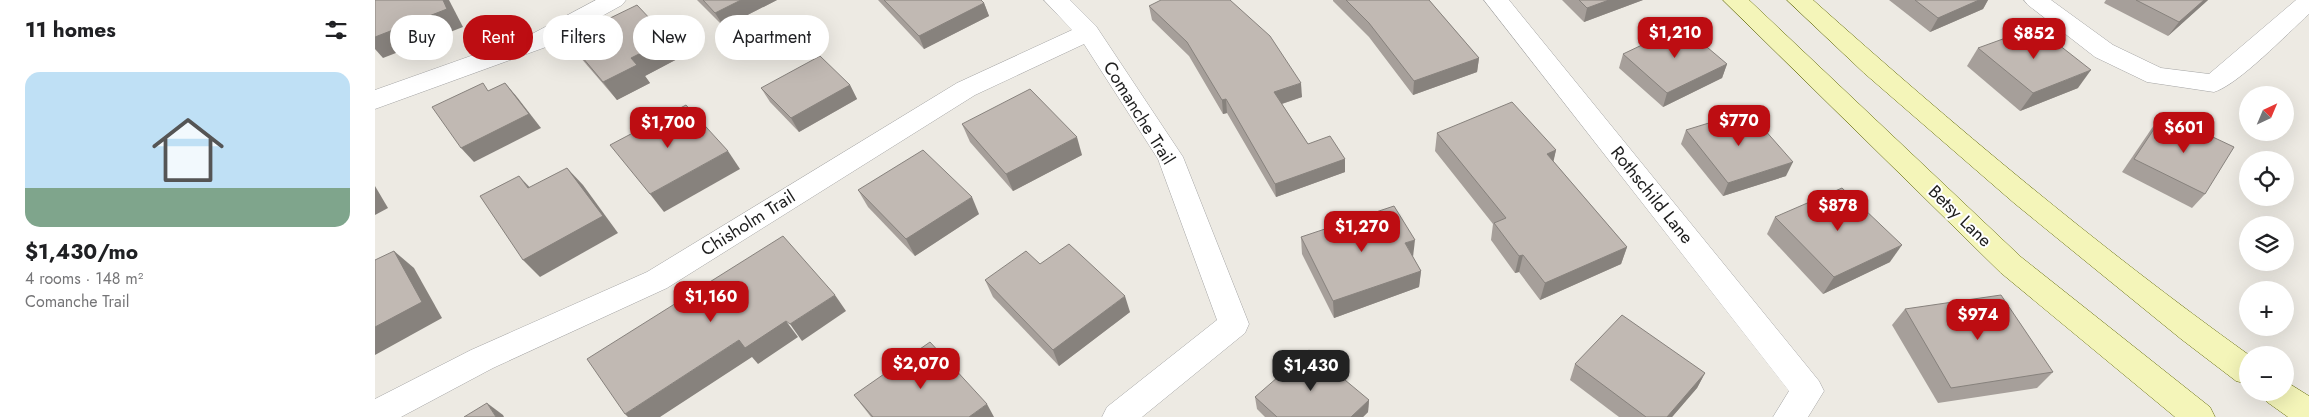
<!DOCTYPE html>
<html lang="en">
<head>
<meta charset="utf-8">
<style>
  :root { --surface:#fff; --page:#f6f6f6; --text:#202124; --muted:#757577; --line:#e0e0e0; --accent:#bd0d12 }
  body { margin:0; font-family:Jost,sans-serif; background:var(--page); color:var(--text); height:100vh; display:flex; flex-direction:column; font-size:19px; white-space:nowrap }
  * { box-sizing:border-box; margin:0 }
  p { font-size:16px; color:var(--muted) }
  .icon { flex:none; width:28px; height:28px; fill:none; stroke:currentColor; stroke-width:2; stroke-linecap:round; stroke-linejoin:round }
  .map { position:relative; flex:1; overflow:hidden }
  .sheet { display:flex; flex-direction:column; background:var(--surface); width:375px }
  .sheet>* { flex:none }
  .guide { position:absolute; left:15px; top:15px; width:475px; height:45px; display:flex; gap:10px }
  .needle { width:32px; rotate:44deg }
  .controls { position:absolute; left:1864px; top:86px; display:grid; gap:10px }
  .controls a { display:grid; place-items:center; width:55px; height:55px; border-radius:50%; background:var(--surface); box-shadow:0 5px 20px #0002; font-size:25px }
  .price { position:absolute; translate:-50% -42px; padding:0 11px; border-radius:10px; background:var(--accent); color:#fff; font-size:16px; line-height:32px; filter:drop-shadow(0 1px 2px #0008) }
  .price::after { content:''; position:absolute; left:50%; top:30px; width:15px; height:11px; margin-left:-8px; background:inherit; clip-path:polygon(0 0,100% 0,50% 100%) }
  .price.selected { background:#222; color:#fff }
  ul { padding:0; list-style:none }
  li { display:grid; align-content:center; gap:10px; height:265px; padding:0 25px }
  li+li { border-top:1px solid var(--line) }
  li span { display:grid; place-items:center; height:155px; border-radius:15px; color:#555 }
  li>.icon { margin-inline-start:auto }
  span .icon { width:90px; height:90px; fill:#fffc; stroke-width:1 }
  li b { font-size:21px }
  h2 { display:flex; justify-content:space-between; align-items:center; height:60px; padding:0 25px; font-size:21px }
  .chip { padding:0 18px; border-radius:22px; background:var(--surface); box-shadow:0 5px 20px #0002; font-size:18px; line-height:45px }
  .chip.selected { background:var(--accent); color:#fff }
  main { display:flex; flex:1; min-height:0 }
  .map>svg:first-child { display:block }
</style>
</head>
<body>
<main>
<section class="sheet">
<h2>11 homes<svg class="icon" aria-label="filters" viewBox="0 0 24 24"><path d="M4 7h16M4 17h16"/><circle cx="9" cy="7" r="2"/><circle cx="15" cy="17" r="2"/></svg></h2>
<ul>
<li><span style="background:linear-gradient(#bfe0f5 75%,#7fa58c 0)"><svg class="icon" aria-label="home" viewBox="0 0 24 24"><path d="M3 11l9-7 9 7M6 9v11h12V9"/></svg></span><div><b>$1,430/mo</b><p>4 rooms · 148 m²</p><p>Comanche Trail</p></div></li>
</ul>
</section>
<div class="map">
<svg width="1934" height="417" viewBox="0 0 1934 417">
  <rect width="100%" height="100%" fill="#edeae3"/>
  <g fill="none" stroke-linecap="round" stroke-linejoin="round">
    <!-- minor casing -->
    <g stroke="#a4a4a4" stroke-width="1">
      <g id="minor">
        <path d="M221 0H251L247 5 171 47 0 109V90L155 35Z"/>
        <path d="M669 0H695L721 26 808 157 874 324 870 333 767 417H727L732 407 842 320 783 159 709 44 600 95 292 288 118 368 26 417H0V399L96 350 272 272 582 83 697 30Z"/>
        <path d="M1109 0H1134L1444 381 1449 391 1433 417H1398L1414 391Z"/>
        <path d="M1649 0H1676L1738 45 1786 68 1834 74 1921 0H1934V14C1913 33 1863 85 1839 92L1772 82 1720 57 1653 5Z"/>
      </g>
    </g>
    <!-- secondary casing -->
    <g stroke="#646c0b" stroke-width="1">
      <g id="secondary">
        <path d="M1348 0H1374L1646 257 1835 407 1840 417H1800L1626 273Z"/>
        <path d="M1412 0H1438C1578 125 1722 246 1874 355L1872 384 1861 381 1806 339 1639 203 1489 73Z"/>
        <path d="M1910 381 1934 396V417H1913L1892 402 1888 392H1910Z"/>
      </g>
    </g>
    <!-- minor -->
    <use href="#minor" fill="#fff" fill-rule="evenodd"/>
    <!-- secondary -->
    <use href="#secondary" fill="#f4f5b9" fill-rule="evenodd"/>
  </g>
  <!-- wall -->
  <g fill="#a69f9a">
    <path d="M322 0H402L349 27Z"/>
    <path d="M503 0H606L609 3 614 16 549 49Z"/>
    <path d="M958 0H1054L1104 58 1102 72 1038 95 994 37 958 1Z"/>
    <path d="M1187 0H1268L1209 22Z"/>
    <path d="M1514 0H1613L1608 9 1555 32Z"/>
    <path d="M1731 0H1833L1793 36 1729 3Z"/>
    <path d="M859 4 927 97 907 104 933 144 970 159V172L901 197 852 113 848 114 814 56 777 20 774 6Z"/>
    <path d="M192 39 306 57 270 76 275 83 242 100 205 57Z"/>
    <path d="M1603 48 1703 88 1645 111 1592 66Z"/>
    <path d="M1248 54 1352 64 1347 78 1288 107 1244 68Z"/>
    <path d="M475 85 482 99 424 132 395 102 386 88Z"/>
    <path d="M1789 114 1830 194 1817 208 1747 172 1777 128Z"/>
    <path d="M587 124 707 155 638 191 595 142Z"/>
    <path d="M1311 130 1411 176 1348 196 1306 144Z"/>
    <path d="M1062 133 1181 150 1178 161 1252 247 1246 264 1165 300 1144 272 1140 273 1116 240 1118 224 1060 151Z"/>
    <path d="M483 190 604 214 540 256 493 207Z"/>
    <path d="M1400 217 1515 262 1448 294 1392 234Z"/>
    <path d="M926 237 1038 257 1046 271 1044 287 959 318 927 254Z"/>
    <path d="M610 280 755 312 684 366 618 297Z"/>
    <path d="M1530 309 1678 372 1662 388 1563 403 1517 325Z"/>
    <path d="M1200 364 1330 373 1322 388 1297 417H1244L1195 380Z"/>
    <path d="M479 395 619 417H496Z"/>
    <path d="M880 397 994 400 993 412 988 417H890L882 409Z"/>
  </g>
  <!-- shaded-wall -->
  <g fill="#87827d">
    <path d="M68 0H74L88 27 8 58 0 49V37Z"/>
    <path d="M366 0H402L349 27 340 13Z"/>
    <path d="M1234 0H1268L1209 22 1212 8Z"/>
    <path d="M1604 0H1613L1608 9 1555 32 1563 18Z"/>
    <path d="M1829 0H1833L1793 36 1804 22Z"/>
    <path d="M609 3 614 16 549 49 544 36Z"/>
    <path d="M294 39 306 57 270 76 275 83 242 100 228 82 256 58Z"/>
    <path d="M1104 58 1102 72 1038 95 1039 81Z"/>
    <path d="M1352 64 1347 78 1288 107 1292 93Z"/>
    <path d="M1716 70 1703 88 1645 111 1658 93Z"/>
    <path d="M130 83 142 97 166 128 99 162 86 148Z"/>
    <path d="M926 83 927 97 900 106 899 92Z"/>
    <path d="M475 85 482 99 424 132 416 118Z"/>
    <path d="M851 99 852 113 848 114 847 100Z"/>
    <path d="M702 137 707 155 638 191 631 174Z"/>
    <path d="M1181 150 1177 168 1172 154Z"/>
    <path d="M353 151 365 169 289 212 275 194Z"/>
    <path d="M970 159V172L901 197 900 184Z"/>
    <path d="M1418 162 1411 176 1348 196 1353 183Z"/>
    <path d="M192 168 208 185 243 233 165 277 148 260Z"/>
    <path d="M144 176 160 193 153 188Z"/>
    <path d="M0 186 13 208 0 215Z"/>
    <path d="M597 197 604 214 540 256 531 239Z"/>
    <path d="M1040 240 1038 257 1030 243Z"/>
    <path d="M1527 245 1515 262 1448 294 1459 277Z"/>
    <path d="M1252 247 1246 264 1165 300 1170 283Z"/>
    <path d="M19 251 39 268 67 318 0 355V327Z"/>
    <path d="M1148 255 1144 272 1140 273 1144 256Z"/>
    <path d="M1046 271 1044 287 959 318 958 301Z"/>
    <path d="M460 295 471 311 427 341 415 324Z"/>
    <path d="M750 296 755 312 684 366 678 350Z"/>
    <path d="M411 321 423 337 383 364 377 357 285 417H253L250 414 364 340Z"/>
    <path d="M1330 373 1322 388 1297 417H1292Z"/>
    <path d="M994 400 993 412 988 417H976Z"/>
    <path d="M112 403 128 415 129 417H121Z"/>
    <path d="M612 404 619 417H594Z"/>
  </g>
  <!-- building -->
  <g fill="#c1b9b3" stroke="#87827d">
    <path d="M0 0H68L72 9 0 37Z"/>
    <path d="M328 0H366L340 13Z"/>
    <path d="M509 0H606L609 3 544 36Z"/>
    <path d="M786 0H855L895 36 926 83 899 92 933 144 955 136 970 159 900 184 851 99 847 100 812 42 774 6Z"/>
    <path d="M971 0H1054L1104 58 1039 81 994 23Z"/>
    <path d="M1204 0H1234L1212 8Z"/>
    <path d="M1540 0H1604L1563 18Z"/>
    <path d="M1761 0H1829L1804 22Z"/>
    <path d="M262 5 294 39 256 58 262 65 228 82 192 39Z"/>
    <path d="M1307 26 1352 64 1292 93 1248 54Z"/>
    <path d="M1661 27 1716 70 1658 93 1603 48Z"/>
    <path d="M445 56 475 85 416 118 386 88Z"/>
    <path d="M108 83 113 91 130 83 154 114 86 148 57 107Z"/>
    <path d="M655 89 702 137 631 174 587 124Z"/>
    <path d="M1137 102 1181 150 1172 154 1252 247 1170 283 1148 255 1144 256 1119 223 1131 218 1062 133Z"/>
    <path d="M311 105 353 151 275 194 235 145Z"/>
    <path d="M1373 111 1418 162 1353 183 1311 130Z"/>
    <path d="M1789 114 1859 147 1830 194 1759 159Z"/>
    <path d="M548 150 597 197 531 239 483 190Z"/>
    <path d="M192 168 228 216 148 260 105 196 144 176 153 188Z"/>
    <path d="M1467 188 1527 245 1459 277 1400 217Z"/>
    <path d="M1019 206 1040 240 1030 243 1046 271 958 301 926 237Z"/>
    <path d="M408 236 460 295 415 324 411 321 370 348 364 340 250 414 212 359Z"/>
    <path d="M694 244 750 296 678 350 610 280 651 251 665 264Z"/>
    <path d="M19 251 47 302 0 327V260Z"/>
    <path d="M1626 295 1678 372 1576 388 1530 309Z"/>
    <path d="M1247 315 1330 373 1292 417H1271L1200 364Z"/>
    <path d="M555 342 612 404 594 417H498L479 395Z"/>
    <path d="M934 350 994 400 976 417H902L880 397Z"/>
    <path d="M112 403 121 417H89Z"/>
  </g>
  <g text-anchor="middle" stroke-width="4" stroke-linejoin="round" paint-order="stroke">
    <!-- street labels -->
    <g font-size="18" fill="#1d1d1d" stroke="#fff">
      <text transform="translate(764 113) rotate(58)" y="6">Comanche Trail</text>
      <text transform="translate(1277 195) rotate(51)" y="6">Rothschild Lane</text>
      <text transform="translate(1585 216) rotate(44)" y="6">Betsy Lane</text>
      <text transform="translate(373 223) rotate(-32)" y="6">Chisholm Trail</text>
    </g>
  </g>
</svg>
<div class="controls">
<a><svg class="needle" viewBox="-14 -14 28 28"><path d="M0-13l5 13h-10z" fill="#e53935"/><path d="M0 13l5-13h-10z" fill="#757577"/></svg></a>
<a><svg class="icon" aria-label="locate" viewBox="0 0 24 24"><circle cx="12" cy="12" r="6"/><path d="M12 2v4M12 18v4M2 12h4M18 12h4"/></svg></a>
<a><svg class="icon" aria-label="layers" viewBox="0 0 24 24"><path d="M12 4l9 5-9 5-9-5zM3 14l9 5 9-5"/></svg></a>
<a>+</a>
<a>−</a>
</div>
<b class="price" style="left:1300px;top:59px">$1,210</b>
<b class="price" style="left:1659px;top:60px">$852</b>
<b class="price" style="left:1364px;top:147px">$770</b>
<b class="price" style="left:293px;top:149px">$1,700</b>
<b class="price" style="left:1809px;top:154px">$601</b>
<b class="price" style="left:1463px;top:232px">$878</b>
<b class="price" style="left:987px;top:253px">$1,270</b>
<b class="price" style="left:336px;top:323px">$1,160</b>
<b class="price" style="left:1603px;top:341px">$974</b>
<b class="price" style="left:546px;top:390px">$2,070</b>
<b class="price selected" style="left:936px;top:392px">$1,430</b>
<div class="guide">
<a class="chip">Buy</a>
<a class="chip selected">Rent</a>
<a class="chip">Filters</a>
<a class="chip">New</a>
<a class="chip">Apartment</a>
</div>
</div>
</main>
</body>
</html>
